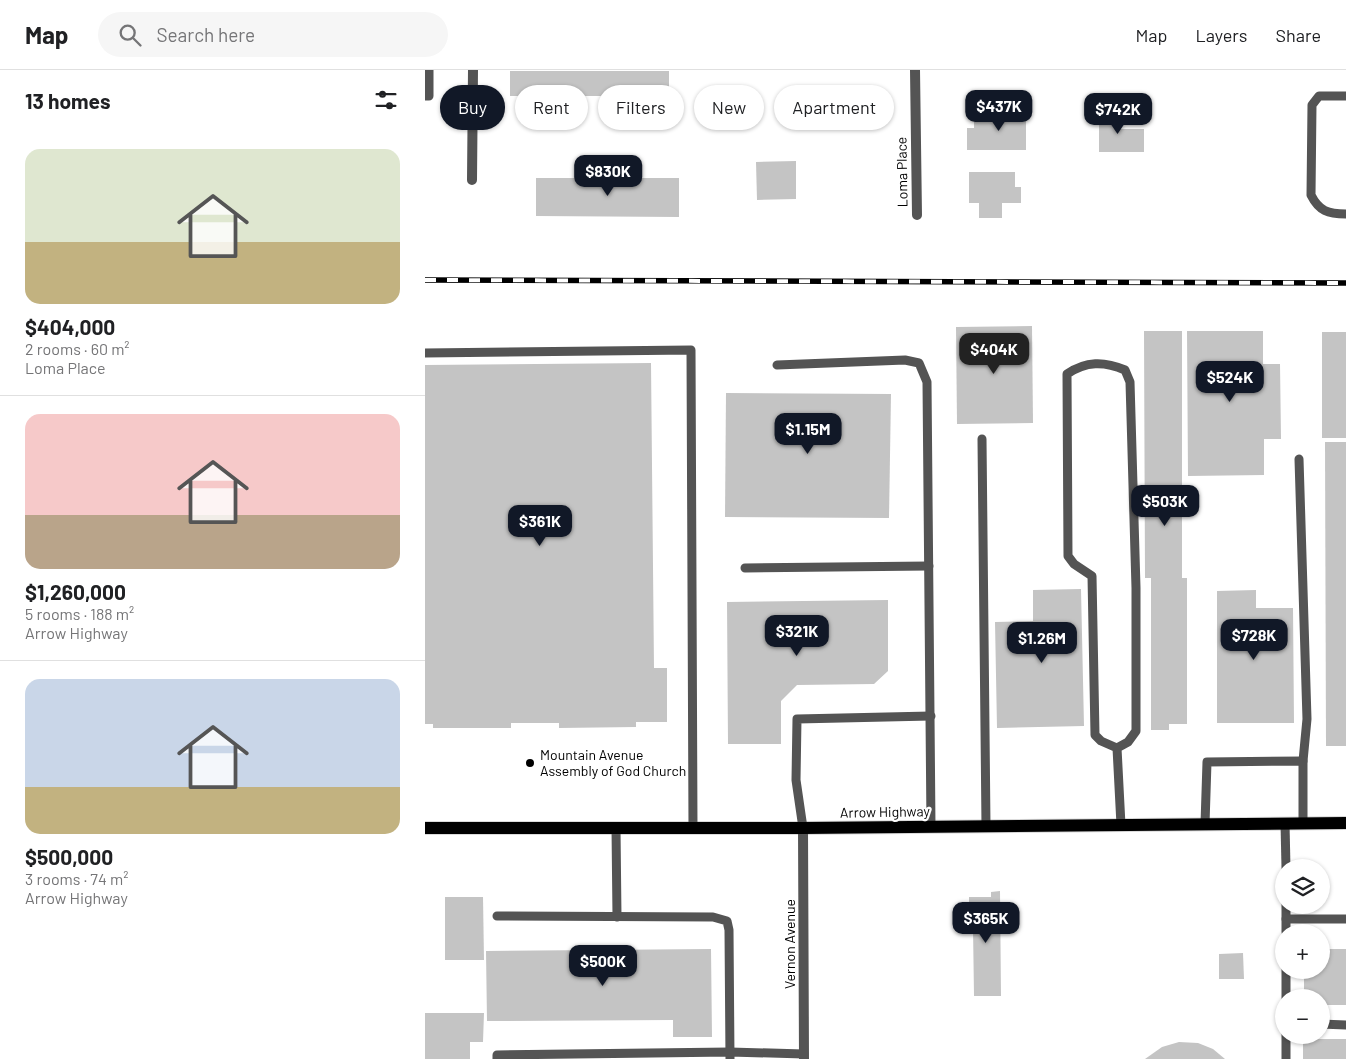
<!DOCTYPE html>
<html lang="en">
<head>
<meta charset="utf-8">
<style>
  :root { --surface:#fff; --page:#f6f6f6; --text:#202124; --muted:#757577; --line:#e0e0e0; --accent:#111827 }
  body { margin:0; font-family:Barlow,sans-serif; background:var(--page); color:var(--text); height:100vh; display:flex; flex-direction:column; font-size:19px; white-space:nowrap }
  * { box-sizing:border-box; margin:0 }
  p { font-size:16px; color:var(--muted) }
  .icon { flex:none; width:28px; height:28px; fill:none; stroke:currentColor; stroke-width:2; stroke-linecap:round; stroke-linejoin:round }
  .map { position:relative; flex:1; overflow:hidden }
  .panel { display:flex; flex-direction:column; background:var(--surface); width:425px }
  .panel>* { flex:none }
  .hud { position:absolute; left:15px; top:15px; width:475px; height:45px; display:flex; gap:10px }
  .fabs { position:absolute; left:850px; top:789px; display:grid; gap:10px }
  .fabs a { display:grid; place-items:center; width:55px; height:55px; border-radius:50%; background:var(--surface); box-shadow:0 1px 4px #0004; font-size:25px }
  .price { position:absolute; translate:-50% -42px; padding:0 11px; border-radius:10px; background:var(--accent); color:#fff; font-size:16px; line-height:32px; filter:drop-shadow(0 1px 2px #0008) }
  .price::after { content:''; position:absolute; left:50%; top:30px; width:15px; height:11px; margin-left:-8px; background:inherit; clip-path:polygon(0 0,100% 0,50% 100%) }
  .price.selected { background:#222; color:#fff }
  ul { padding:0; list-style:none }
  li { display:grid; align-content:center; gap:10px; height:265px; padding:0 25px }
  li+li { border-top:1px solid var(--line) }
  li span { display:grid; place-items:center; height:155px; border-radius:15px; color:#555 }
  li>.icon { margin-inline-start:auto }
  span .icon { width:90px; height:90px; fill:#fffc; stroke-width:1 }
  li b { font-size:21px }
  h2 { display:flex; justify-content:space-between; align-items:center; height:60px; padding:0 25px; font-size:21px }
  .pill { padding:0 18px; border-radius:22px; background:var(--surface); box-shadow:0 1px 4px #0004; font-size:18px; line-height:45px }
  .pill.selected { background:var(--accent); color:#fff }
  header { display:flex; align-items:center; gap:30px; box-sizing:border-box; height:70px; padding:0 25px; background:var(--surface); border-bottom:1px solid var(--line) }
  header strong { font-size:24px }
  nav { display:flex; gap:28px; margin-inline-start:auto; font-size:18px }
  .search { width:350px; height:45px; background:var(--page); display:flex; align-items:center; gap:12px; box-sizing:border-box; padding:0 18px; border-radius:28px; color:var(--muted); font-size:19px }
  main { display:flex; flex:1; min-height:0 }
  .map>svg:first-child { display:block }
</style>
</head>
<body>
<header>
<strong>Map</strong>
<div class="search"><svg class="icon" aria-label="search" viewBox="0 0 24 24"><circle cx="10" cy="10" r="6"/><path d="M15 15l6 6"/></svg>Search here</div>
<nav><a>Map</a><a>Layers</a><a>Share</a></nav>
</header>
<main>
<section class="panel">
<h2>13 homes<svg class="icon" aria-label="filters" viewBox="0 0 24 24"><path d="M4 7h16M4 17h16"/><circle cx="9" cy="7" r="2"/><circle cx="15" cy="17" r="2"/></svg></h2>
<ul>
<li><span style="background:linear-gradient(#dfe7d0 60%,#c2b280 0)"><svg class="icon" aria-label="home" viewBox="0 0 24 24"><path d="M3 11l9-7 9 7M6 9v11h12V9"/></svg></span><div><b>$404,000</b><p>2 rooms · 60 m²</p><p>Loma Place</p></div></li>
<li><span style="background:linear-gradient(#f6c9c9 65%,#b9a48a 0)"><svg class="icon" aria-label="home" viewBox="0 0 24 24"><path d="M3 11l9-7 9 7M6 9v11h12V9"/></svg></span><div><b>$1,260,000</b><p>5 rooms · 188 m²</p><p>Arrow Highway</p></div></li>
<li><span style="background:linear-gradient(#c9d6e8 70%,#c2b280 0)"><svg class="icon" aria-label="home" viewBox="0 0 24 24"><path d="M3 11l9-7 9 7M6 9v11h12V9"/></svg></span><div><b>$500,000</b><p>3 rooms · 74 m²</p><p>Arrow Highway</p></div></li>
</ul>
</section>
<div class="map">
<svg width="921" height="989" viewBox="0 0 921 989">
  <rect width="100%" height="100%" fill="#fff"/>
  <!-- building -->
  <g fill="#c4c4c4">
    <rect x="85" y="1" width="159" height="25"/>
    <path d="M579 39H601V80H542V58H549V47H579Z"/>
    <path d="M674 42H695V59H719V82H674Z"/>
    <path d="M371 91V129L332 130 331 92Z"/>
    <path d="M544 102H590V117H596V133H577V148H554V133H544Z"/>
    <path d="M111 108H254V147L111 146Z"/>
    <path d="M607 256 608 353 532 354 531 257Z"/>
    <path d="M719 261H757V508H762V654H744V660H726V508H720Z"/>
    <path d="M762 261H838V294H855L856 369H839V405L763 406Z"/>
    <rect x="897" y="262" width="24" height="106"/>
    <path d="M226 293 229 598H242V652H211V657L134 658V653H86V658H8V654H0V295Z"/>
    <path d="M301 323 466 324 464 448 300 447Z"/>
    <path d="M900 372H921V676H901Z"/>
    <path d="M656 519 659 656 572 658 570 552 608 551V520Z"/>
    <path d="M831 520V538H868L869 653H792V521Z"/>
    <path d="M463 530V601L449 614 372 615 356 631V674H303L302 532Z"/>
    <path d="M575 821 576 926H549L548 857H544V827H566V822Z"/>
    <path d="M20 827H58L59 890H20Z"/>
    <path d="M286 879 287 967H248V950L62 951 61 881Z"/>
    <path d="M896 879H921V935H896V928H879V900H896Z"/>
    <path d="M818 883 819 909H794V884Z"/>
    <path d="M0 943H59L58 972H45V989H0Z"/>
    <rect x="878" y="969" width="43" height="20"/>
    <path d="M754 972 773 973 788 979 800 989H720L737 977Z"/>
  </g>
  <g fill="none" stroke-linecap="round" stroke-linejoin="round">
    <!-- primary casing -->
    <g stroke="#dbdbdb" stroke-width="14">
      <path id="primary" d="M0 758H378L921 753"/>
    </g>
    <!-- service -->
    <g stroke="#545454" stroke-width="9">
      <path d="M0 26H4V0"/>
      <path d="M921 26H894L887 35 886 125C894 141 903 144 921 144"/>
      <path d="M0 283 266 280 268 758"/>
      <path d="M352 295 480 290 494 293 502 312 506 757"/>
      <path d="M557 369 561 756"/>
      <path d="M874 389 882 649 878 691"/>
      <path d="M320 498 504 496"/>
      <path d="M692 678 676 671 670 665 667 506 649 494 643 486 642 304C661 291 679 291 700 300L705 312 711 518V661L703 672 692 678 696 755"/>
      <path d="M860 753 861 798"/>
      <path d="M780 754 782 692 878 691V753"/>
      <path d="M191 758 192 847"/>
      <path d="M378 758 371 710 372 649 506 646"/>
      <path d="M861 835V862"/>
      <path d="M72 846 288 847 302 851 304 860 305 989"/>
      <path d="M861 849H921"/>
      <path d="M861 900V928"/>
      <path d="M896 954 921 955"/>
      <path d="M861 965V989"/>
      <path d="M72 989V985L305 982 379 984"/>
    </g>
    <!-- minor -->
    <g stroke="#545454" stroke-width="10">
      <path d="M490 0 492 145"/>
      <path d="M47 110 48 0"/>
      <path d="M378 758 379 989"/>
    </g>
    <!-- primary -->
    <use href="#primary" stroke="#000" stroke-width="12"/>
    <!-- rail casing -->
    <g stroke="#000" stroke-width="5.5">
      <path id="rail" d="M0 210 921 213"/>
    </g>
    <!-- rail -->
    <use href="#rail" stroke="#fff" stroke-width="4" stroke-dasharray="11" stroke-linecap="butt"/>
  </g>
  <!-- markers -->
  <circle fill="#000" stroke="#fff" stroke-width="2" cx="105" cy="693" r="5"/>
  <g text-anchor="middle" stroke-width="4.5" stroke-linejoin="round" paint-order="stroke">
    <!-- street labels -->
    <g font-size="14" fill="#000" stroke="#fff">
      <text transform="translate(477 102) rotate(-91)" y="5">Loma Place</text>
      <text transform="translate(460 742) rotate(-1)" y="5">Arrow Highway</text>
      <text transform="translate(365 874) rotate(-90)" y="5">Vernon Avenue</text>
    </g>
    <!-- poi labels -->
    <g font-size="14" fill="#000" stroke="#fff" text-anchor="start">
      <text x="115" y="690">Mountain Avenue<tspan x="115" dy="16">Assembly of God Church</tspan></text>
    </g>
  </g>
</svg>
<div class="fabs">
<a><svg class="icon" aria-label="layers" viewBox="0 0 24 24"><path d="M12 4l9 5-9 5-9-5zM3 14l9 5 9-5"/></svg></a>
<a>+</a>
<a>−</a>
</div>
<b class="price" style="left:574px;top:62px">$437K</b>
<b class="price" style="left:693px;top:65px">$742K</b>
<b class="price" style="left:183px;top:127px">$830K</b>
<b class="price selected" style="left:569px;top:305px">$404K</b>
<b class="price" style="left:805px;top:333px">$524K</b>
<b class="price" style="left:383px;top:385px">$1.15M</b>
<b class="price" style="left:740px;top:457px">$503K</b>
<b class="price" style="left:115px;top:477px">$361K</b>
<b class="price" style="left:372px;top:587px">$321K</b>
<b class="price" style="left:829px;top:591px">$728K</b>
<b class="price" style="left:617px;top:594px">$1.26M</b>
<b class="price" style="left:561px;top:874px">$365K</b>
<b class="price" style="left:178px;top:917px">$500K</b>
<div class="hud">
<a class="pill selected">Buy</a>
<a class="pill">Rent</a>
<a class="pill">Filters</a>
<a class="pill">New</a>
<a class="pill">Apartment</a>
</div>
</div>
</main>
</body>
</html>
